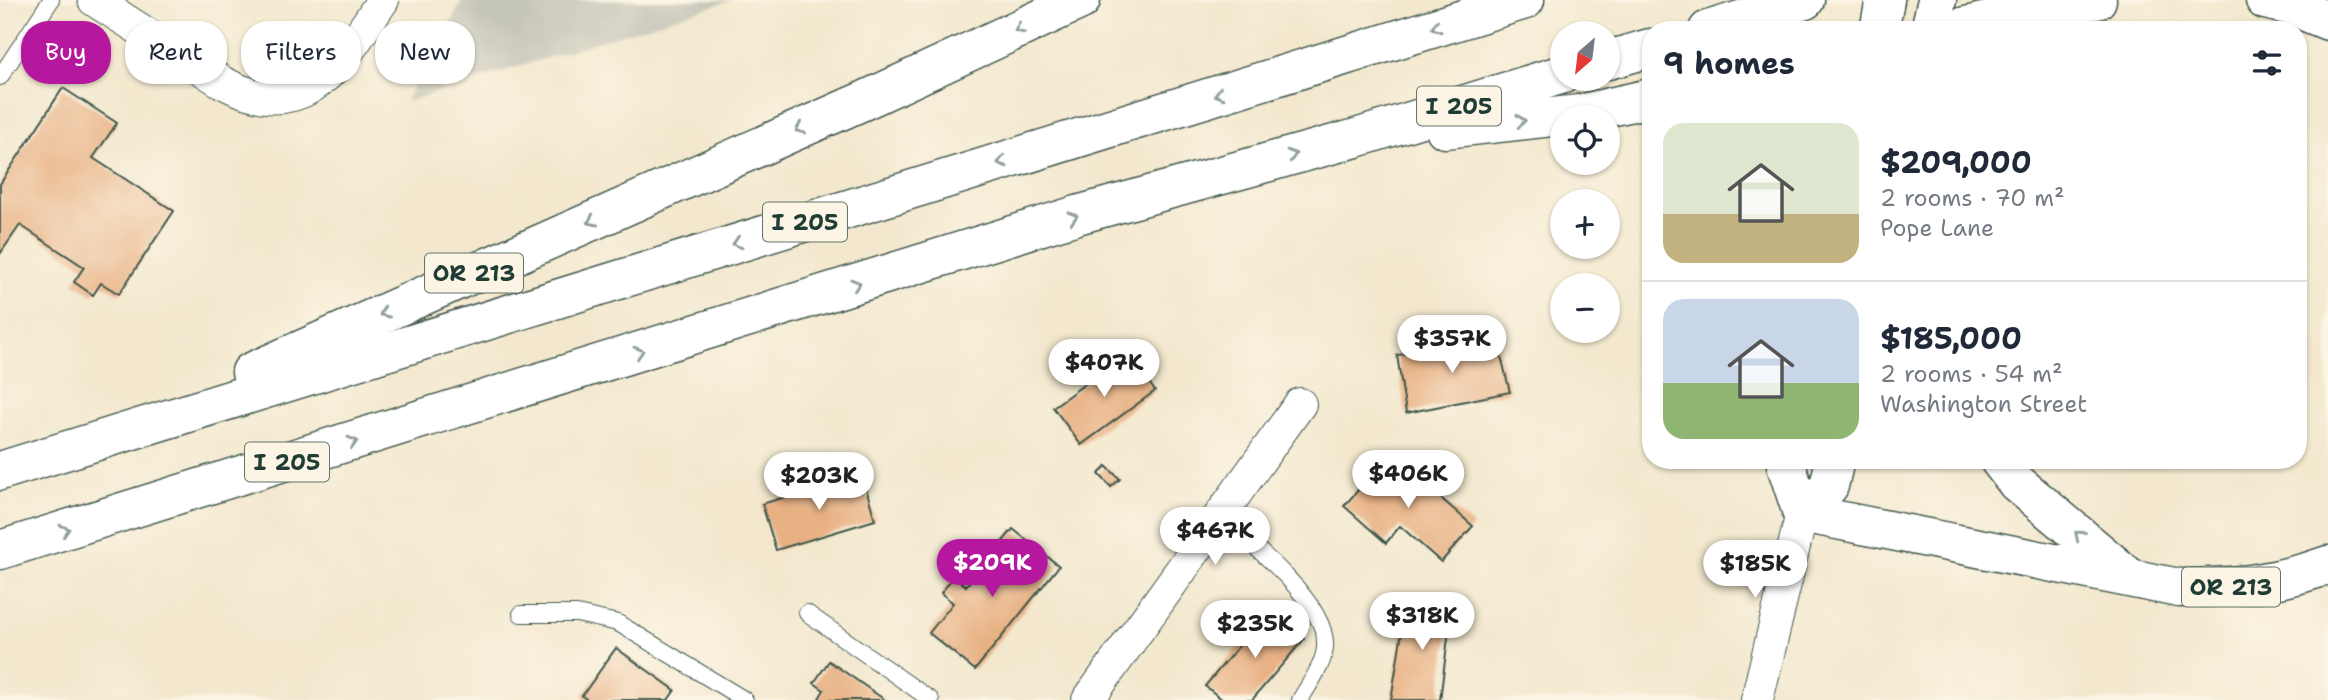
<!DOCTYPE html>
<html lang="en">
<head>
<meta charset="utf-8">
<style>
  :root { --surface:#fff; --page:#f6f6f7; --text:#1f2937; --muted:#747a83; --line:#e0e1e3; --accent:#b5179e }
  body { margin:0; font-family:"Shantell Sans",sans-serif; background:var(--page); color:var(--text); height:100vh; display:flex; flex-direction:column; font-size:26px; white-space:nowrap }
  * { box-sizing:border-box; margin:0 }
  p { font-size:23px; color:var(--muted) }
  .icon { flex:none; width:38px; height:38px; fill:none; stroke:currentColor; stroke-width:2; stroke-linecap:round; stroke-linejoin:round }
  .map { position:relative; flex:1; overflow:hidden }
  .sheet { position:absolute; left:1642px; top:21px; width:665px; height:448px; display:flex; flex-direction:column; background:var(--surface); border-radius:28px; box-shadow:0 2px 5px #0004 }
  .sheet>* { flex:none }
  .hud { position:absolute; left:21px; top:21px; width:665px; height:63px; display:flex; gap:14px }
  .needle { width:46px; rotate:208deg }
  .fabs { position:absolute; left:1550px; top:21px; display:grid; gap:14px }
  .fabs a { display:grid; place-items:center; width:70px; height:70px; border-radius:50%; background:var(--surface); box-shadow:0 2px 5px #0004; font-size:35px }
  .price { position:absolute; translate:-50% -60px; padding:0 16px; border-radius:24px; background:#fff; color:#222; font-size:23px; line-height:46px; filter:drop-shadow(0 2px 4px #0008) }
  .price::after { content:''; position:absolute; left:50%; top:42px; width:21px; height:16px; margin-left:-10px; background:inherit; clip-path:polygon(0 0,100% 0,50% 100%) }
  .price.selected { background:var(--accent); color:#fff }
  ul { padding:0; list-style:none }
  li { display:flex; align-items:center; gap:21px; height:175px; padding:0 21px }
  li+li { border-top:2px solid var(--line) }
  li span { display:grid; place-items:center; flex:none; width:196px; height:140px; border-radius:21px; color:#555 }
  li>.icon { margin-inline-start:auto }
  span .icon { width:84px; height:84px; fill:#fffc; stroke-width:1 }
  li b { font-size:30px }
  h2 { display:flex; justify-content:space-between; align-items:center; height:84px; padding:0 21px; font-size:30px }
  .pill { padding:0 24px; border-radius:28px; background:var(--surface); box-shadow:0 2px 5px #0004; font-size:24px; line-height:63px }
  .pill.selected { background:var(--accent); color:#fff }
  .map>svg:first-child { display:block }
</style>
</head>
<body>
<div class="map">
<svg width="2328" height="700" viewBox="0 0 2328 700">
  <rect width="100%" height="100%" fill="#fcf5e5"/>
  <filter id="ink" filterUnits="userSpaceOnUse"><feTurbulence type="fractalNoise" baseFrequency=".0143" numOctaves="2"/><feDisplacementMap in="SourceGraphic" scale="14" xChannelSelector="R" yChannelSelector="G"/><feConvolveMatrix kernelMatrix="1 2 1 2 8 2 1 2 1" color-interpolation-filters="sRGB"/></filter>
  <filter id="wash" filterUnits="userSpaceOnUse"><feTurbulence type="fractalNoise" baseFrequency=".00686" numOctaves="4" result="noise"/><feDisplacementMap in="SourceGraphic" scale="28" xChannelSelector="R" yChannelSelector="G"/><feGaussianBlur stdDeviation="1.57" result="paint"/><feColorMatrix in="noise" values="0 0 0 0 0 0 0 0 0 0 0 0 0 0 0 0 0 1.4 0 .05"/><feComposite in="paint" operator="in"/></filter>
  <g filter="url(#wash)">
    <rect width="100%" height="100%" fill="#f3e8ce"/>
    <!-- industrial -->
    <path fill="#c5c5b8" d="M463 0H732L405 102Z"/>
    <g id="blocks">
      <!-- building -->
      <g fill="#e8b183">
        <path d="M63 88 117 123 93 158 174 211 119 294 101 283 93 295 74 282 84 267 20 225 0 254V184Z"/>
        <path d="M1497 340 1510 392 1406 413 1397 355Z"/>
        <path d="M1128 353 1155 391 1081 445 1053 407Z"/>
        <path d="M1390 454 1473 526 1441 562 1400 526 1386 543 1344 506Z"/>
        <path d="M1106 466 1120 479 1111 487 1099 474Z"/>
        <path d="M862 474 875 520 776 550 762 504Z"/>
        <path d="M1013 529 1059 566 975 670 929 633 953 603 941 593 954 576 966 586Z"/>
        <path d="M1407 600 1452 606 1440 700H1391Z"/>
        <path d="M1269 610 1304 639 1252 700H1223L1205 686Z"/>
        <path d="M616 648 675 690 668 700H588L582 696Z"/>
        <path d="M829 661 885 700H818L824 690 814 683Z"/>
      </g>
    </g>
  </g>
  <g filter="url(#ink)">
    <use href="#blocks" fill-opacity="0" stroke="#3f574b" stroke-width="2"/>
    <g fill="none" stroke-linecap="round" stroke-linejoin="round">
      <!-- lane casing -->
      <g stroke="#3f574b" stroke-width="18">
        <g id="lane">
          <path d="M0 77 51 0"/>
          <path d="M1219 517C1250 542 1329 604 1325 647 1324 665 1309 684 1300 700"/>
          <path d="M807 613 931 700"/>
          <path d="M521 614H577L618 623 745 700"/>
        </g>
      </g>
      <!-- street casing -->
      <g stroke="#3f574b" stroke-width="34">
        <g id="street">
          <path d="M94 0 222 82C308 128 340 63 383 0"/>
          <path d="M1088 700 1300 404"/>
          <path d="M1757 700 1802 513"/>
        </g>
      </g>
      <!-- highway casing -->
      <g stroke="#3f574b" stroke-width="41">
        <g id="highway">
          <path d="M2265 0 2291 6 2328 21"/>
          <path d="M1708 30 1805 0"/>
          <path d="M1879 30 1885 0"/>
          <path d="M1930 30 1937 0"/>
          <path d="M1949 30 2043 8 2097 0"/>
          <path d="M1608 60 1650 48"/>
          <path d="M1445 129 1579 114 1650 98"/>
          <path d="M251 372 863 101 1081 0"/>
          <path d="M1789 460 1787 468 1802 513"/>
          <path d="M1999 460 2017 483 2129 577"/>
          <path d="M0 471 1525 0"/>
          <path d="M1802 513 2179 588C2234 587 2276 584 2328 565"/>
          <path d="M1802 513 1829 486 1835 460"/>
          <path d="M0 550 1077 215 1356 138 1563 74"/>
        </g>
      </g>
      <!-- lane -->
      <use href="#lane" stroke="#fff" stroke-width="16"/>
      <!-- street -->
      <use href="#street" stroke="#fff" stroke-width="32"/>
      <!-- highway -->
      <use href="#highway" stroke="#fff" stroke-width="38"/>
    </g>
    <!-- one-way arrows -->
    <defs><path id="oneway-chevron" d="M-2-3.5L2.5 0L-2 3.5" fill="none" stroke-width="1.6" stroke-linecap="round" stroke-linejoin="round" transform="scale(1.75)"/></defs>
    <g stroke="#8f9e9a">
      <use href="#oneway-chevron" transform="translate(1436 27) rotate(163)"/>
      <use href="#oneway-chevron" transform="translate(1019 29) rotate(155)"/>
      <use href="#oneway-chevron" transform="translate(1219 94) rotate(163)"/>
      <use href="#oneway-chevron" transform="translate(1521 121) rotate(-6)"/>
      <use href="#oneway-chevron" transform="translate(800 129) rotate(156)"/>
      <use href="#oneway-chevron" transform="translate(1292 155) rotate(-16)"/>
      <use href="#oneway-chevron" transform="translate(1002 162) rotate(163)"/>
      <use href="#oneway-chevron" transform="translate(1073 217) rotate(-17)"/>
      <use href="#oneway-chevron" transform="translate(592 221) rotate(156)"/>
      <use href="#oneway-chevron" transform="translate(737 243) rotate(163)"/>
      <use href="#oneway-chevron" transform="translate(856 284) rotate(-17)"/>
      <use href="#oneway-chevron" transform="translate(384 313) rotate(156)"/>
      <use href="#oneway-chevron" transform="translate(639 352) rotate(-17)"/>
      <use href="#oneway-chevron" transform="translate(353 442) rotate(-17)"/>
      <use href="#oneway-chevron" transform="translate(65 530) rotate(-17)"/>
      <use href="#oneway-chevron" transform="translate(2079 535) rotate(-140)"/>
    </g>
  </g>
  <g text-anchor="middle" stroke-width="5" stroke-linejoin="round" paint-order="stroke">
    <!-- shield labels -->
    <g fill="#fcf5e5" stroke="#617469" stroke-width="2">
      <rect x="1417" y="86.5" width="84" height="39" rx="5"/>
      <rect x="763" y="202.5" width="84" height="39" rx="5"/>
      <rect x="425" y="253.5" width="98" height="39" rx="5"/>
      <rect x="245" y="442.5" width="84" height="39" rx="5"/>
      <rect x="2182" y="567.5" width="98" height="39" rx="5"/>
    </g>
    <g font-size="23" font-weight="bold" fill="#1f3d34">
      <text x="1459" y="114">I 205</text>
      <text x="805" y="230">I 205</text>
      <text x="474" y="281">OR 213</text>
      <text x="287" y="470">I 205</text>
      <text x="2231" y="595">OR 213</text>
    </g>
  </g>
</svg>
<div class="fabs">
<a><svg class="needle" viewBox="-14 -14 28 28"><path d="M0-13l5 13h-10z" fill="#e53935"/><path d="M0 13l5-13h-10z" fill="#747a83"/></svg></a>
<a><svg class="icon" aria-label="locate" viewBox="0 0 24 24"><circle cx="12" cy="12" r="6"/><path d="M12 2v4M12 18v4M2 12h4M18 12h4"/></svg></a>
<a>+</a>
<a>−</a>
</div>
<b class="price" style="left:1452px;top:375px">$357K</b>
<b class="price" style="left:1104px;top:399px">$407K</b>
<b class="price" style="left:1408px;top:510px">$406K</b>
<b class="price" style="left:819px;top:512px">$203K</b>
<b class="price" style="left:1215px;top:567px">$467K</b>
<b class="price selected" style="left:992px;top:599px">$209K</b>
<b class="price" style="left:1755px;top:600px">$185K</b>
<b class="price" style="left:1422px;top:652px">$318K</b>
<b class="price" style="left:1255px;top:660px">$235K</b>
<div class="hud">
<a class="pill selected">Buy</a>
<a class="pill">Rent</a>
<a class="pill">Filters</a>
<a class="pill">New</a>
</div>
<section class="sheet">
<h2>9 homes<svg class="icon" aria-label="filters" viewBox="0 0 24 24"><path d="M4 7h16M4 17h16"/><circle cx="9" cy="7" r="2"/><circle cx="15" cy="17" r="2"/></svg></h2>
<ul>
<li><span style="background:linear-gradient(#dfe7d0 65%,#c2b280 0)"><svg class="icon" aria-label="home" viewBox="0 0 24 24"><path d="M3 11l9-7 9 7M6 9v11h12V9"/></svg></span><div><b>$209,000</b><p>2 rooms · 70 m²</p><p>Pope Lane</p></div></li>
<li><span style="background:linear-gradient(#c9d6e8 60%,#8fb573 0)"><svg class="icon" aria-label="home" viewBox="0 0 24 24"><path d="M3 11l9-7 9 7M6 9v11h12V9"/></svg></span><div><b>$185,000</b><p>2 rooms · 54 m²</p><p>Washington Street</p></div></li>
</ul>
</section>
</div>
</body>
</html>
